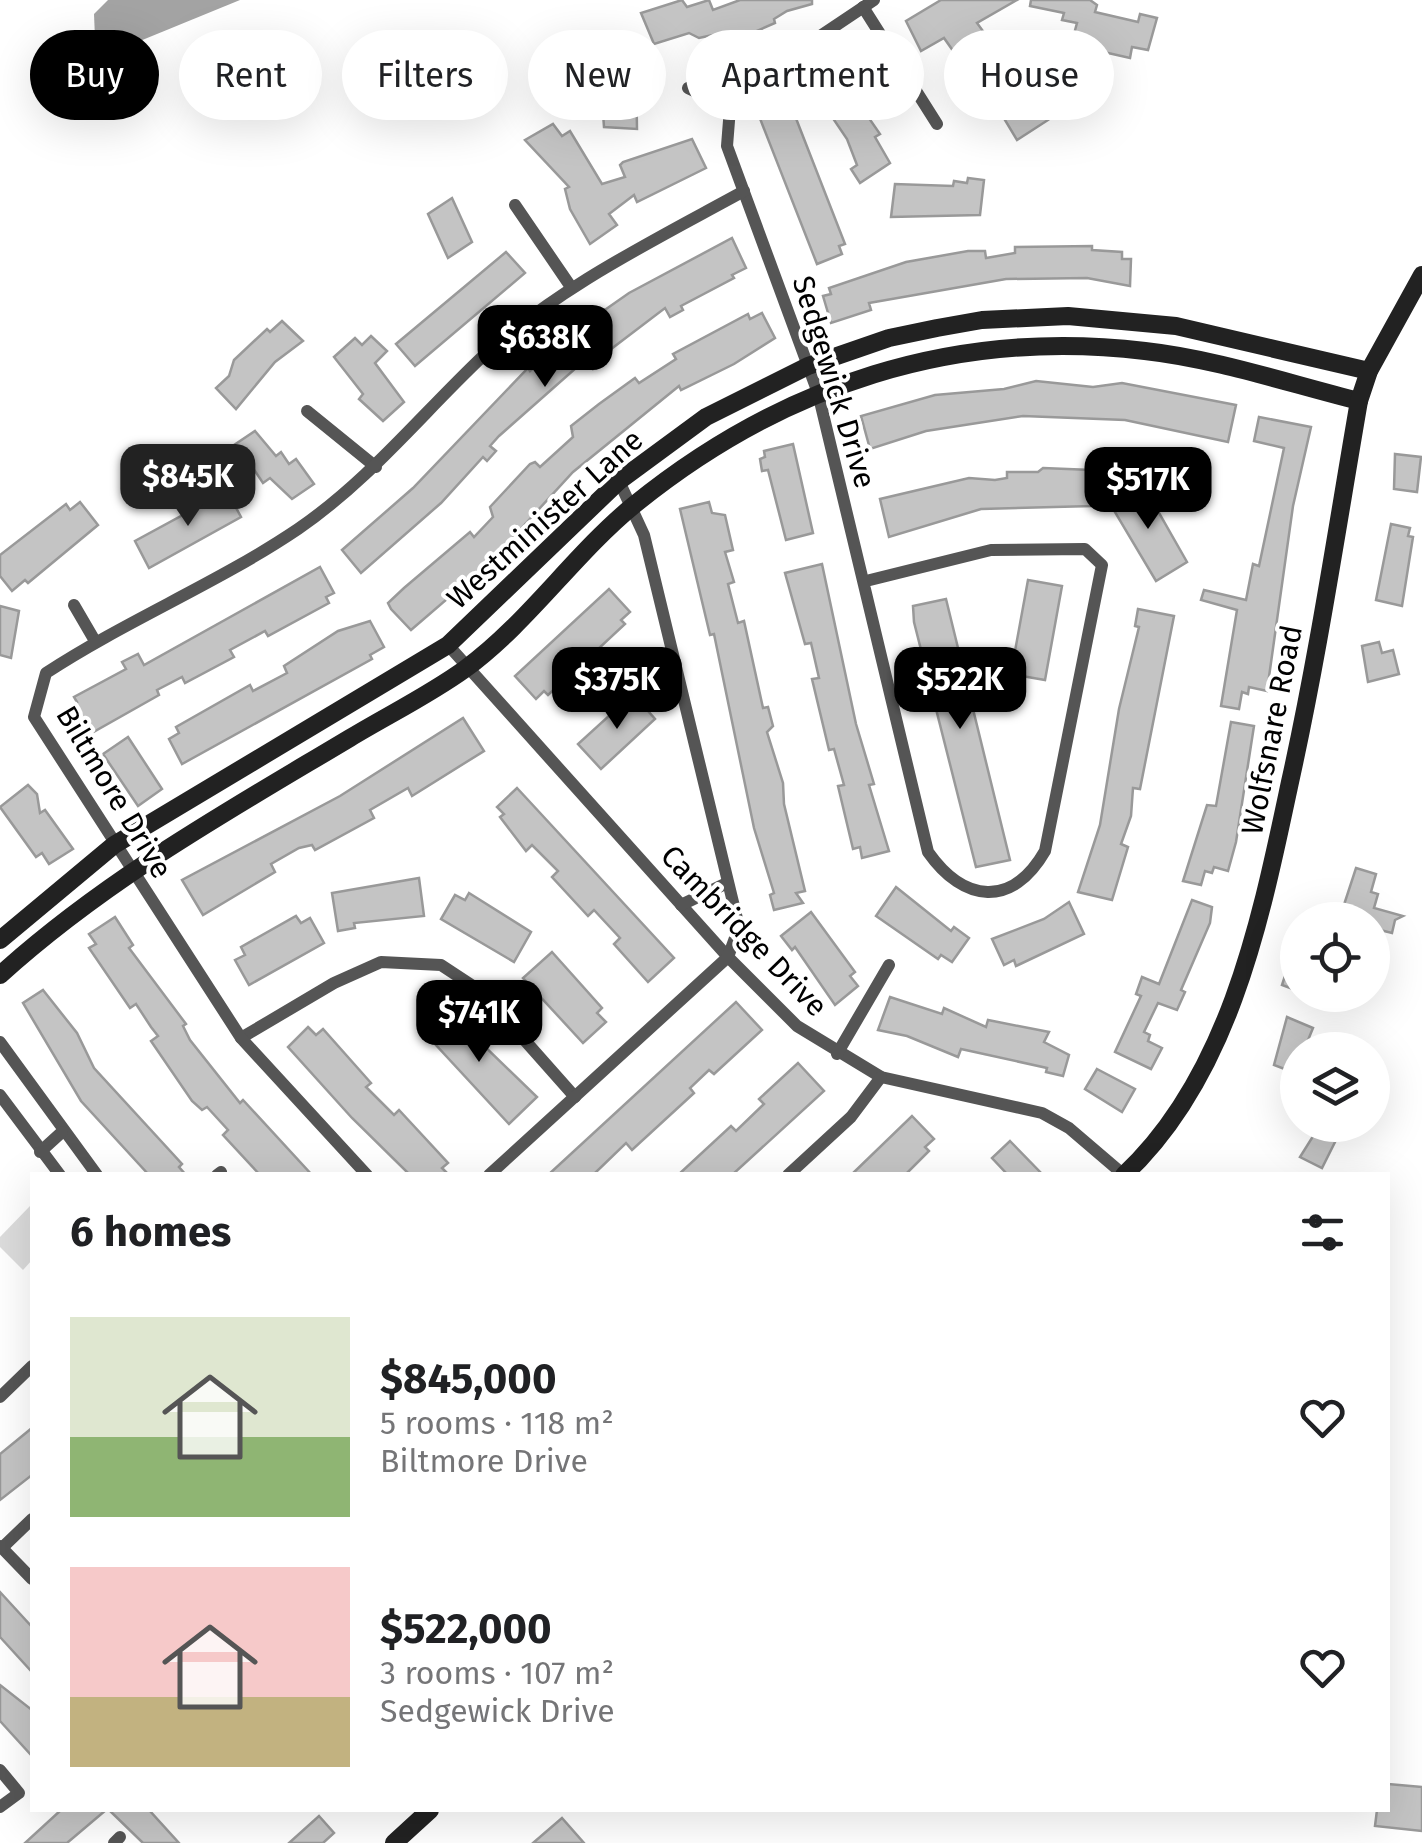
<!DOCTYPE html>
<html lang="en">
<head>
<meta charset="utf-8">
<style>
  :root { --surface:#fff; --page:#f2f2f2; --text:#202124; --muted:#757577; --accent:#000 }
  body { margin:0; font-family:"Fira Sans",sans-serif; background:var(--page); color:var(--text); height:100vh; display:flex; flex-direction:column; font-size:38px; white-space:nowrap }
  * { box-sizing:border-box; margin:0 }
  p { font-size:32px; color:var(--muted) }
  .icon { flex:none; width:55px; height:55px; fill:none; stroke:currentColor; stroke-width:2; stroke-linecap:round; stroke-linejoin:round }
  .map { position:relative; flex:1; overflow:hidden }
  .sheet { position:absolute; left:30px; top:1172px; width:1360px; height:640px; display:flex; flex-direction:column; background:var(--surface); border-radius:0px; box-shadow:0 10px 40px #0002 }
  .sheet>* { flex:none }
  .hud { position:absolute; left:30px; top:30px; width:1362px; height:90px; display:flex; gap:20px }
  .controls { position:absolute; left:1280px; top:902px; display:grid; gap:20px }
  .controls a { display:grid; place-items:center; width:110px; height:110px; border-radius:50%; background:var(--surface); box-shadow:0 10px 40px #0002; font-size:50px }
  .price { position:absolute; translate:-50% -85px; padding:0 22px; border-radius:20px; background:var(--accent); color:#fff; font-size:32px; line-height:65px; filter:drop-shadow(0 2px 5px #0008) }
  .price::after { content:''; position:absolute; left:50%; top:60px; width:30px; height:22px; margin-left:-15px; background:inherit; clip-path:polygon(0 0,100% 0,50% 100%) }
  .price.current { background:#222; color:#fff }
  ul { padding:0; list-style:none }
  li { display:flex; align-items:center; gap:30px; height:250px; padding:0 40px }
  li span { display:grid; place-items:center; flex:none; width:280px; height:200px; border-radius:0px; color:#555 }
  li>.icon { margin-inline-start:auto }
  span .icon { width:120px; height:120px; fill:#fffc; stroke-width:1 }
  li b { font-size:42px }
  h2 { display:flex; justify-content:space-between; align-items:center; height:120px; padding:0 40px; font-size:42px }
  .chip { padding:0 35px; border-radius:45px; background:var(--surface); box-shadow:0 10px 40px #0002; font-size:35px; line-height:90px }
  .chip.current { background:var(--accent); color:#fff }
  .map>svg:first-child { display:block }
</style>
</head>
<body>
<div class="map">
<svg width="1422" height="1843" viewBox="0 0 1422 1843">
  <rect width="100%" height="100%" fill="#fff"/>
  <!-- green -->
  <path fill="#dcdcdc" d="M30 1206 32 1260 23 1270 0 1247V1237Z"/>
  <!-- water -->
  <path fill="#a3a3a3" d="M108 0H240L113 52 95 38 94 14Z"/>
  <!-- building -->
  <g fill="#c4c4c4" stroke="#999" stroke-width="2.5">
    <path d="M682 0 687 7 709 0 713 10 740 0H812V4L787 11 774 19 775 23 718 48 713 35 699 38 689 33 654 44 641 13Z"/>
    <path d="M941 0H1017L977 23 1048 120 1017 140 987 90 975 82 944 38 921 51 906 21Z"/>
    <path d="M1031 0H1090L1097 5 1095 12 1138 22 1140 14 1157 18 1148 50 1132 47 1130 58 1086 48 1088 37 1074 34 1077 23 1062 20 1064 13 1030 6Z"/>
    <path d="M607 52 641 53 636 70 637 129 604 127 599 57H607Z"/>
    <path d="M844 53 858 79 853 82 869 108 864 111 880 134 875 137 890 163 860 183 851 169 857 165 847 139 830 114 835 111 816 71Z"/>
    <path d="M790 103 845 244 839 246 842 254 817 264 759 116Z"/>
    <path d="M553 124 562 136 570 131 602 184 625 177 620 165 623 162 692 139 706 168 637 202 634 195 609 214 617 225 590 244 570 209 565 189 569 187 525 140Z"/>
    <path d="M968 178 984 180 980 215 891 217 895 184 953 186 954 181 967 183Z"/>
    <path d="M452 198 472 242 448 258 428 214Z"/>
    <path d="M732 238 746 268 732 275 734 278 681 306 683 310 670 317 665 308 602 356 605 359 593 369 586 359 499 436 490 446 496 451 487 461 483 457 441 503 361 573 342 550 413 488 528 368 530 371 569 335 629 293Z"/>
    <path d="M1092 246V250L1122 252V259H1131L1130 286 1087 278 1006 279 869 303 871 310 831 323 823 296 831 294 829 288 906 262 968 251H985L986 258 1015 253V247Z"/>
    <path d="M506 252 525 273 415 366 396 344Z"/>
    <path d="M762 313 775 338 734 364 681 390 679 386 573 472 471 583 469 580 411 630 391 609 388 603 404 588 470 532 474 537 493 517 490 507 530 464 535 462 540 467 573 437 571 426 599 404 635 378 639 383 676 359 673 354 748 314 750 319Z"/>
    <path d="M282 321 303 341 275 362 236 409 216 388 229 376 234 360 267 329 270 332Z"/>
    <path d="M371 336 387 351 375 363 404 402 383 421 359 399 363 394 334 357 355 338 362 345Z"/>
    <path d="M1036 381 1093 387 1122 383 1236 405 1228 442 1125 420 1023 416 926 431 870 449 861 416 935 395 1004 389Z"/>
    <path d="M1259 417 1311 427 1293 506 1267 691 1249 687 1248 694 1242 692 1239 709 1221 706 1237 610 1201 600 1204 590 1246 600 1253 564 1259 566 1284 448 1254 441Z"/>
    <path d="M255 431 276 456 281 452 289 464 296 459 314 484 292 499 270 478 263 483 255 471 251 474 231 447Z"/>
    <path d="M793 444 813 533 786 540 768 470 762 471 760 459 765 457 764 451Z"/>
    <path d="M1395 454 1421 457 1417 492 1394 489Z"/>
    <path d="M1043 468 1091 470 1092 506 981 509 889 537 880 499 969 478 995 480 1007 478V472H1038Z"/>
    <path d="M1142 483 1187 562 1156 581 1109 502Z"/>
    <path d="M227 491 241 517 149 568 135 541Z"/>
    <path d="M80 502 98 525 28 583 25 580 12 591 0 576V555L66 504 70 510Z"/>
    <path d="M709 502 712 513 725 515 733 550 725 552 734 582 728 584 738 623 744 621 763 708 768 707 773 726 767 732 783 783 784 804 805 891 796 893 803 903 774 910 770 895 774 893 754 828 714 634 710 635 680 509Z"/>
    <path d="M1391 524 1410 528 1408 536 1413 537 1402 606 1376 600Z"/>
    <path d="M822 564 856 724 874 784 869 785 889 851 862 858 860 847 853 849 838 786 844 785 834 749 829 750 812 679 819 678 811 643 805 644 785 573Z"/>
    <path d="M320 567 334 593 326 597 329 603 268 636 265 631 230 650 234 657 185 683 182 677 157 690 159 695 81 739 65 710 77 702 74 697 126 669 122 662 138 654 144 665Z"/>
    <path d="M1028 580 1062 586 1045 680 1016 675 1018 663 1013 662Z"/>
    <path d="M609 589 630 612 621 620 625 624 598 649 610 662 599 672 586 660 548 695 544 691 536 699 515 676Z"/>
    <path d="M946 599 1010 860 976 867 914 622 913 606Z"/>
    <path d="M0 606 19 611 11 658 0 655Z"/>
    <path d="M1138 609 1174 616 1140 789 1133 788 1131 816 1121 844 1128 847 1112 900 1078 892 1100 825 1119 709 1139 627 1135 626Z"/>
    <path d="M370 621 384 647 370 655 372 659 182 764 169 739 179 733 176 727 250 685 253 691 287 673 284 666 338 631Z"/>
    <path d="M1379 642 1382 653 1393 650 1399 674 1368 682 1362 646Z"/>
    <path d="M633 694 655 719 601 769 578 744Z"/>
    <path d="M463 718 484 751 412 796 408 788 370 810 374 818 315 850 312 845 299 848 271 864 275 872 203 915 182 880 340 796Z"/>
    <path d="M1231 722 1254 726 1236 842 1228 871 1214 867 1212 873 1205 871 1201 885 1183 881 1207 805 1216 806Z"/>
    <path d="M128 737 162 789 138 806 103 754Z"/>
    <path d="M28 785 37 794 40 813 45 810 73 849 49 864 42 853 36 857 0 807Z"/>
    <path d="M517 788 674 958 648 982 614 944 620 938 594 910 588 916 552 877 558 871 532 845 526 851 500 817 504 814 497 807Z"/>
    <path d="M1356 868 1376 874 1371 892 1378 894 1374 908 1403 916 1395 920 1392 933 1372 928V920H1339Z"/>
    <path d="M419 878 424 916 354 923 355 928 338 931 332 893Z"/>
    <path d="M896 887 951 931 954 927 969 938 952 962 941 955 938 959 876 916Z"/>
    <path d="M469 893 531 932 514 962 441 919 455 895 465 900Z"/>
    <path d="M1192 900 1212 907 1210 923 1181 990 1185 992 1177 1010 1158 1003 1144 1032 1150 1035 1148 1041 1162 1048 1151 1069 1115 1052 1141 996 1136 994 1142 977 1159 984Z"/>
    <path d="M1069 902 1084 934 1016 966 1014 960 1004 965 992 939 1044 919Z"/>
    <path d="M811 912 855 972 850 976 858 986 835 1005 795 947 792 950 781 936Z"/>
    <path d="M296 916 301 923 310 918 324 943 249 985 235 960 245 955 241 947Z"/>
    <path d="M115 917 133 945 129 948 186 1024 183 1026 190 1040 240 1103 243 1100 312 1175H260L223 1135 228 1130 207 1107 202 1110 192 1101 151 1041 158 1036 151 1027 136 1004 130 1008 89 948 96 944 89 934Z"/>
    <path d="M1295 945H1298V991L1282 985Z"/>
    <path d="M552 952 602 1008 597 1013 606 1022 583 1043 523 978Z"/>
    <path d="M43 990 77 1033 94 1068 182 1164 179 1167 186 1175H149L81 1101 23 1003Z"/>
    <path d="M890 997 942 1014 944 1008 986 1027 988 1020 1049 1032 1044 1042 1069 1055 1063 1076 1046 1072 1047 1068 961 1049 958 1057 907 1036 878 1030Z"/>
    <path d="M736 1002 762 1030 714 1074 709 1070 690 1088 694 1093 632 1150 626 1143 593 1175H548Z"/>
    <path d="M450 1003 480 1042 537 1097 509 1124 423 1031Z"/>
    <path d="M1287 1017 1313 1028 1304 1050H1298L1295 1073 1274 1065Z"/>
    <path d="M308 1027 316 1035 323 1029 371 1083 366 1087 394 1115 399 1110 448 1163 442 1168 449 1175H410L352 1118 288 1047Z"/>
    <path d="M798 1063 824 1091 732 1175H678L731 1126 736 1131 764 1104 759 1099Z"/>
    <path d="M1097 1069 1135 1089 1122 1112 1085 1089Z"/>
    <path d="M912 1116 934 1139 925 1147 929 1151 905 1175H851Z"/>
    <path d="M1320 1125 1339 1134 1322 1168 1300 1157Z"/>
    <path d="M1010 1141 1043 1175H1008L992 1158Z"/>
    <path d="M32 1428V1475L0 1500V1454Z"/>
    <path d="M0 1592 32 1627V1672L0 1637Z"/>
    <path d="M0 1685 32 1710V1756L0 1721Z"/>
    <path d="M1388 1784 1422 1787V1831L1375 1826 1377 1810H1388Z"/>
    <path d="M61 1810H106L67 1843H25Z"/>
    <path d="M109 1810H149L179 1843H143Z"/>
    <path d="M319 1816 334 1833 323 1843H289Z"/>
    <path d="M562 1818 584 1843H533Z"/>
  </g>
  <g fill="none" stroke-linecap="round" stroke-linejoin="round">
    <!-- street -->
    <g stroke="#555" stroke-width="12">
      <path d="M863 7 937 124"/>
      <path d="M688 88 730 108"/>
      <path d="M515 205 571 287"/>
      <path d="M307 411 376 467"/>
      <path d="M866 581 991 550 1085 549 1102 565 1045 851C1012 908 964 903 928 852L818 393 727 146 730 108 744 87 874 0"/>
      <path d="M74 605 95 641"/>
      <path d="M448 645 728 957 797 1026 881 1077 1042 1113 1069 1128 1124 1175"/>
      <path d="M681 905 727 883"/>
      <path d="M241 1038 334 983 381 962 441 965 482 992 575 1097"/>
      <path d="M0 1042 97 1175"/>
      <path d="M837 1054 889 965"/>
      <path d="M0 1095 60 1175"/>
      <path d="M40 1152 62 1132"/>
      <path d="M217 1175 221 1172"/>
      <path d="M367 1175 241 1038 34 717 46 673C127 620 218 583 298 529 368 481 420 416 481 358 558 287 653 241 744 191"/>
      <path d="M489 1175 728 957 739 927 644 535 619 481"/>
      <path d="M788 1175 851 1117 881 1077"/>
      <path d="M0 1397 32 1366"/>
      <path d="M0 1546 32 1579"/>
      <path d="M2 1548 32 1519"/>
      <path d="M0 1770 19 1793 0 1807"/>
      <path d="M114 1843 120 1837"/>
    </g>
    <!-- secondary -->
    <g stroke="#222" stroke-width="18">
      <path d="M0 940 114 845 448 645 619 481 706 417 808 366 889 338 937 328 982 320 1068 316 1176 326 1369 371"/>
      <path d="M0 975C106 879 228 811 350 738 388 715 429 695 465 669 528 623 574 554 634 505 782 385 955 328 1145 351 1217 359 1290 384 1359 401"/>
      <path d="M1124 1175C1230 1076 1261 918 1290 782 1318 656 1337 528 1359 401L1369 371 1422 275"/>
      <path d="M394 1843 430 1810"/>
    </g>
  </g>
  <g text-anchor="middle" stroke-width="8" stroke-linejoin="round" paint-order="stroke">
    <!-- street labels -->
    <g font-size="30" fill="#000" stroke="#fff">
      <text transform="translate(834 382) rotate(73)" y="10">Sedgewick Drive</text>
      <text transform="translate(545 519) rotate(-42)" y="10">Westminister Lane</text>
      <text transform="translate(1272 730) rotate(-79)" y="10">Wolfsnare Road</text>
      <text transform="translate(114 792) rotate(59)" y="10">Biltmore Drive</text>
      <text transform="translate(744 931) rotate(46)" y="10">Cambridge Drive</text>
    </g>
  </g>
</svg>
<div class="controls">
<a><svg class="icon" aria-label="locate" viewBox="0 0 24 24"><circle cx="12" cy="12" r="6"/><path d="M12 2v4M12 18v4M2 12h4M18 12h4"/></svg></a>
<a><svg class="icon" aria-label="layers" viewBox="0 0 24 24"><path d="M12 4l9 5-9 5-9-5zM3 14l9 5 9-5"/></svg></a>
</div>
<b class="price" style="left:545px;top:390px">$638K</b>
<b class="price current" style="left:188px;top:529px">$845K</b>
<b class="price" style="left:1148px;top:532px">$517K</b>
<b class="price" style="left:617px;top:732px">$375K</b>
<b class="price" style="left:960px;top:732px">$522K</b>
<b class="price" style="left:479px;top:1065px">$741K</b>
<div class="hud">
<a class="chip current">Buy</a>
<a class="chip">Rent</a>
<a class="chip">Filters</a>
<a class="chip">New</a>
<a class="chip">Apartment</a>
<a class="chip">House</a>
</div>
<section class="sheet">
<h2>6 homes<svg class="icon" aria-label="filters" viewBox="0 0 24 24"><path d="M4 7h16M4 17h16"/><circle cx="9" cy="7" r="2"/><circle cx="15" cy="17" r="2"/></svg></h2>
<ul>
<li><span style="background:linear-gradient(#dfe7d0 60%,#8fb573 0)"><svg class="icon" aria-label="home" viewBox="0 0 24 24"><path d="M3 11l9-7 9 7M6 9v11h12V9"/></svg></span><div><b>$845,000</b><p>5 rooms · 118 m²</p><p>Biltmore Drive</p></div><svg class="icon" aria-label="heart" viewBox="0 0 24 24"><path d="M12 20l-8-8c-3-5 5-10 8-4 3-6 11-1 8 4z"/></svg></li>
<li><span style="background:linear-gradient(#f6c9c9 65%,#c2b280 0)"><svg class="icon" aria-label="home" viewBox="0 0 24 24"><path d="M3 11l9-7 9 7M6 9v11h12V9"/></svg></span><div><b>$522,000</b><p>3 rooms · 107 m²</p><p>Sedgewick Drive</p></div><svg class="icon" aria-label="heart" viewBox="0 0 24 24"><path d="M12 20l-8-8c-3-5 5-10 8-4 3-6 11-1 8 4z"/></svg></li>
</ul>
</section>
</div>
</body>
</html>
